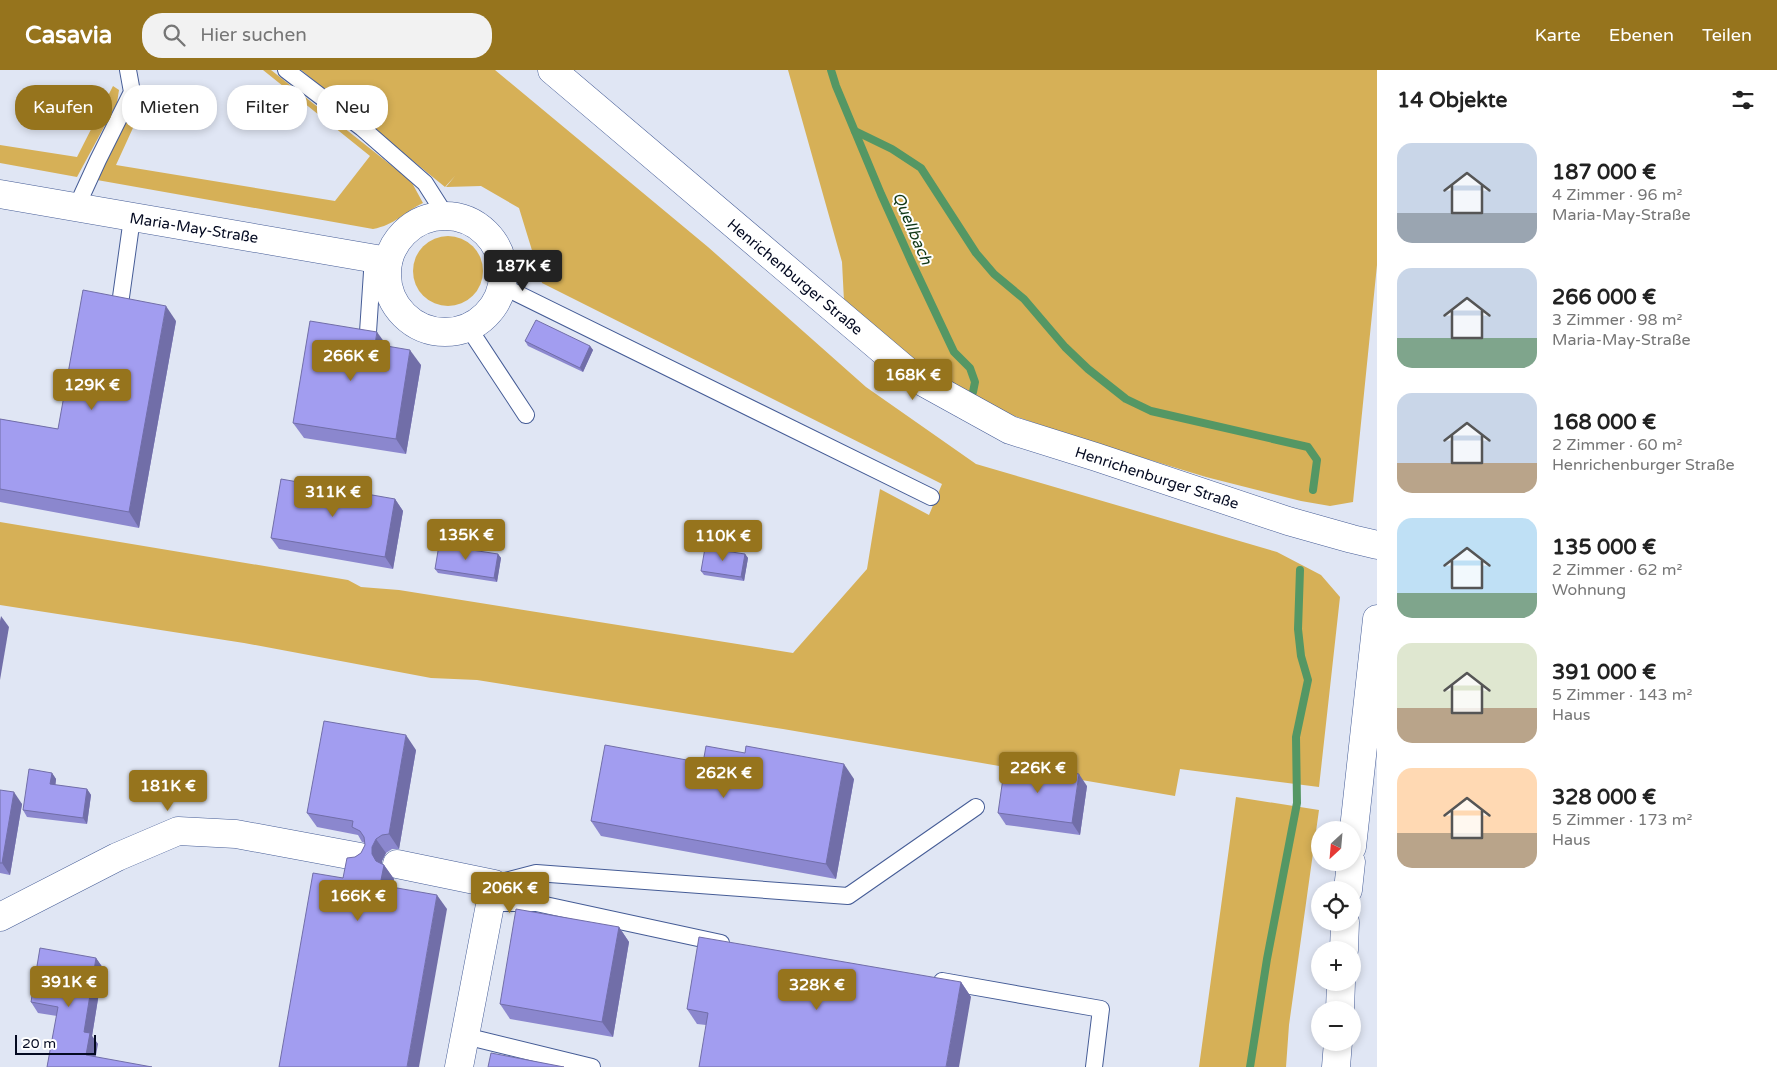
<!DOCTYPE html>
<html lang="de">
<head>
<meta charset="utf-8">
<style>
  :root { --surface:#fff; --page:#f2f2f2; --text:#222; --muted:#767676; --accent:#96741d }
  body { margin:0; font-family:"Varela Round",sans-serif; background:var(--page); color:var(--text); height:100vh; display:flex; flex-direction:column; font-size:19px; white-space:nowrap }
  * { box-sizing:border-box; margin:0 }
  p { font-size:16px; color:var(--muted) }
  .icon { flex:none; width:28px; height:28px; fill:none; stroke:currentColor; stroke-width:2; stroke-linecap:round; stroke-linejoin:round }
  .map { position:relative; flex:1; overflow:hidden }
  .sheet { display:flex; flex-direction:column; background:var(--surface); width:400px }
  .sheet>* { flex:none }
  .hud { position:absolute; left:15px; top:15px; width:475px; height:45px; display:flex; gap:10px }
  .needle { width:32px; rotate:206deg }
  .controls { position:absolute; left:1311px; top:751px; display:grid; gap:10px }
  .controls a { display:grid; place-items:center; width:50px; height:50px; border-radius:50%; background:var(--surface); box-shadow:0 2px 8px #0003; font-size:25px }
  .scale { position:absolute; left:15px; bottom:12px; width:81px; box-sizing:border-box; padding-left:5px; border:2px solid #040a21; border-top:0; font-size:14px; line-height:18px; white-space:nowrap; color:#040a21; -webkit-text-stroke:4px #fff; paint-order:stroke }
  .price { position:absolute; translate:-50% -42px; padding:0 11px; border-radius:5px; background:var(--accent); color:#fff; font-size:16px; line-height:32px; filter:drop-shadow(0 1px 2px #0008) }
  .price::after { content:''; position:absolute; left:50%; top:30px; width:15px; height:11px; margin-left:-8px; background:inherit; clip-path:polygon(0 0,100% 0,50% 100%) }
  .price.active { background:#222; color:#fff }
  ul { padding:0; list-style:none }
  li { display:flex; align-items:center; gap:15px; height:125px; padding:0 20px }
  li span { display:grid; place-items:center; flex:none; width:140px; height:100px; border-radius:15px; color:#555 }
  li>.icon { margin-inline-start:auto }
  span .icon { width:60px; height:60px; fill:#fffc; stroke-width:1 }
  li b { font-size:21px }
  h2 { display:flex; justify-content:space-between; align-items:center; height:60px; padding:0 20px; font-size:21px }
  .chip { padding:0 18px; border-radius:20px; background:var(--surface); box-shadow:0 2px 8px #0003; font-size:18px; line-height:45px }
  .chip.active { background:var(--accent); color:#fff }
  header { display:flex; align-items:center; gap:30px; box-sizing:border-box; height:70px; padding:0 25px; background:var(--accent); color:#fff }
  header strong { font-size:24px }
  nav { display:flex; gap:28px; margin-inline-start:auto; font-size:18px }
  .search { width:350px; height:45px; background:var(--page); display:flex; align-items:center; gap:12px; box-sizing:border-box; padding:0 18px; border-radius:20px; color:var(--muted); font-size:19px }
  main { display:flex; flex:1; min-height:0 }
  .map>svg:first-child { display:block }
</style>
</head>
<body>
<header>
<strong>Casavia</strong>
<div class="search"><svg class="icon" aria-label="search" viewBox="0 0 24 24"><circle cx="10" cy="10" r="6"/><path d="M15 15l6 6"/></svg>Hier suchen</div>
<nav><a>Karte</a><a>Ebenen</a><a>Teilen</a></nav>
</header>
<main>
<div class="map">
<svg width="1377" height="997" viewBox="0 0 1377 997">
  <rect width="100%" height="100%" fill="#e0e6f4"/>
  <!-- green -->
  <g fill="#d6b057">
    <path d="M263 0H271L411 111 423 133C404 142 395 155 373 159L97 110 131 41 140 36H143L116 95 335 131 370 86Z"/>
    <path d="M301 0H495L708 177 866 317 976 394 1277 482 1321 505 1340 527 1319 717 1180 699 1175 726 783 659 477 610 431 608 244 573 0 535V452L348 510 361 517 399 520 793 583 867 499 880 419 929 445 942 414 542 213 519 138 481 116 446 117 455 106 445 117Z"/>
    <path d="M788 0H1377V195L1353 432 1330 436 1301 431 1206 407 1081 369 1003 342 933 307 844 231 842 192Z"/>
    <path d="M113 16 119 20 117 33 77 107 0 93V75L77 87Z"/>
    <circle cx="448" cy="201" r="35"/>
    <path d="M1236 727 1319 740 1289 955 1286 997H1199Z"/>
  </g>
  <g fill="none" stroke-linecap="round" stroke-linejoin="round">
    <!-- stream -->
    <g stroke="#549764" stroke-width="8">
      <path d="M831 0 836 16 881 124 912 193 954 282 970 298 975 312 973 322"/>
      <path d="M855 61 892 79 921 98 976 183 994 204 1024 229 1065 277 1088 299 1126 329 1151 341 1308 377 1317 390 1313 420"/>
      <path d="M1250 997 1267 889 1297 733 1296 667 1308 610 1301 586 1298 559 1300 500"/>
    </g>
    <!-- lane casing -->
    <g stroke="#455c96" stroke-width="18">
      <g id="lane">
        <path d="M286 0 362 58 425 113 446 146"/>
        <path d="M76 138 98 90 132 22 128 0"/>
        <path d="M502 216 931 427"/>
        <path d="M121 227 132 148"/>
        <path d="M468 257 526 345"/>
        <path d="M368 262 373 187"/>
        <path d="M494 814 536 803 848 826 976 737"/>
        <path d="M490 833H536L721 873"/>
        <path d="M942 911 1101 939 1094 997"/>
        <path d="M465 966 592 997"/>
      </g>
    </g>
    <!-- street casing -->
    <g stroke="#455c96" stroke-width="29">
      <g id="street">
        <path d="M552 0 914 307 1010 360 1096 387 1288 451 1352 469 1377 475"/>
        <path d="M0 124 388 191"/>
        <circle cx="445" cy="204" r="58"/>
        <path d="M397 794 494 814 459 997"/>
        <path d="M0 847 117 787 178 761 236 764 360 787"/>
      </g>
    </g>
    <!-- secondary casing -->
    <g stroke="#455c96" stroke-width="29">
      <g id="secondary">
        <path d="M1352 777 1377 549"/>
        <path d="M1348 820 1351 792"/>
        <path d="M1344 880 1345 852"/>
        <path d="M1340 940 1341 912"/>
        <path d="M1336 997 1338 972"/>
      </g>
    </g>
    <!-- lane -->
    <use href="#lane" stroke="#fff" stroke-width="16"/>
    <!-- street -->
    <use href="#street" stroke="#fff" stroke-width="28"/>
    <!-- secondary -->
    <use href="#secondary" stroke="#fff" stroke-width="28"/>
  </g>
  <!-- wall -->
  <g fill="#8b87ce">
    <path d="M176 251 139 458 0 432V349L58 359Z"/>
    <path d="M525 271 590 276 593 280 583 302 528 276Z"/>
    <path d="M387 276 421 295 406 384 304 368 293 353Z"/>
    <path d="M395 429 403 441 393 499 279 479 271 468Z"/>
    <path d="M498 484 501 488 497 512 438 503 435 499Z"/>
    <path d="M745 484 748 488 744 511 704 505 701 501Z"/>
    <path d="M416 680 399 779H392L386 783 382 791V794L384 795 394 809 392 817 447 839 343 808 355 787 361 783 365 775V773L362 772 358 765 317 757 307 743Z"/>
    <path d="M703 693 854 709 836 809 601 766 591 751Z"/>
    <path d="M52 703 56 709 55 715 87 719 91 725 87 754 27 747 23 740Z"/>
    <path d="M1087 716 1080 765 1006 755 998 743Z"/>
    <path d="M0 720 22 734 10 805 0 803Z"/>
    <path d="M619 857 629 872 613 967 510 949 500 934Z"/>
    <path d="M96 888 103 898 92 966 98 974 47 997 57 946 38 943 31 932Z"/>
    <path d="M961 912 971 927 706 955 697 954 687 939Z"/>
  </g>
  <!-- shaded-wall -->
  <g fill="#716ea8">
    <path d="M166 236 176 251 139 458 129 442Z"/>
    <path d="M377 262 388 277 375 274Z"/>
    <path d="M590 276 593 280 583 302 580 298Z"/>
    <path d="M410 280 421 295 406 384 396 369Z"/>
    <path d="M395 429 403 441 393 499 385 487Z"/>
    <path d="M498 484 501 488 497 512 494 508Z"/>
    <path d="M745 484 748 488 744 511 741 507Z"/>
    <path d="M1 546 9 557 0 610V551Z"/>
    <path d="M406 665 416 680 399 779 389 764Z"/>
    <path d="M844 694 854 709 836 809 826 794Z"/>
    <path d="M52 703 56 709 55 720 50 714Z"/>
    <path d="M1079 704 1087 716 1080 765 1072 753Z"/>
    <path d="M87 719 91 725 87 754 83 748Z"/>
    <path d="M14 722 22 734 10 805 2 793Z"/>
    <path d="M376 769 386 783 382 791V798L384 795 394 809 390 829 380 815 372 784V777Z"/>
    <path d="M437 825 447 839 419 997H407Z"/>
    <path d="M619 857 629 872 613 967 602 952Z"/>
    <path d="M96 888 103 898 92 966 98 974 94 996 86 985 84 962Z"/>
    <path d="M961 912 971 927 959 997H946Z"/>
  </g>
  <!-- building -->
  <g fill="#a29df0" stroke="#716ea8">
    <path d="M83 220 166 236 129 442 0 419V349L58 359Z"/>
    <path d="M536 250 590 276 580 298 525 271Z"/>
    <path d="M310 251 377 262 375 274 410 280 396 369 293 353Z"/>
    <path d="M281 409 395 429 385 487 271 468Z"/>
    <path d="M439 475 498 484 494 508 435 499Z"/>
    <path d="M705 478 745 484 741 507 701 501Z"/>
    <path d="M324 651 406 665 389 764 382 765 376 769 372 777V784L376 791 384 795 380 815 437 825 407 997H279L313 803 343 808 347 788 355 787 361 783 365 775 364 767 360 761 352 757 353 751 307 743Z"/>
    <path d="M605 675 703 693 706 676 745 683 746 676 844 694 826 794 591 751Z"/>
    <path d="M1005 694 1079 704 1072 753 998 743Z"/>
    <path d="M29 699 52 703 50 714 87 719 83 748 23 740Z"/>
    <path d="M0 720 14 722 2 793H0Z"/>
    <path d="M516 839 619 857 602 952 500 934Z"/>
    <path d="M699 867 961 912 946 997H699L708 943 687 939Z"/>
    <path d="M40 878 96 888 84 962 90 963 86 985 152 997H47L58 937 31 932Z"/>
    <path d="M491 983 564 997H488Z"/>
  </g>
  <g text-anchor="middle" stroke-width="4" stroke-linejoin="round" paint-order="stroke">
    <!-- street labels -->
    <g font-size="15" fill="#040a21" stroke="#fff">
      <text transform="translate(194 158) rotate(9)" y="5">Maria-May-Straße</text>
      <text transform="translate(795 207) rotate(40)" y="5">Henrichenburger Straße</text>
      <text transform="translate(1157 408) rotate(18)" y="5">Henrichenburger Straße</text>
    </g>
    <!-- water labels -->
    <g font-size="16" font-style="italic" fill="#123817" stroke="#fff">
      <text transform="translate(913 158) rotate(67)" y="6">Quellbach</text>
    </g>
  </g>
</svg>
<div class="controls">
<a><svg class="needle" viewBox="-14 -14 28 28"><path d="M0-13l5 13h-10z" fill="#e53935"/><path d="M0 13l5-13h-10z" fill="#767676"/></svg></a>
<a><svg class="icon" aria-label="locate" viewBox="0 0 24 24"><circle cx="12" cy="12" r="6"/><path d="M12 2v4M12 18v4M2 12h4M18 12h4"/></svg></a>
<a>+</a>
<a>−</a>
</div>
<div class="scale">20 m</div>
<b class="price active" style="left:523px;top:222px">187K €</b>
<b class="price" style="left:351px;top:312px">266K €</b>
<b class="price" style="left:913px;top:331px">168K €</b>
<b class="price" style="left:92px;top:341px">129K €</b>
<b class="price" style="left:333px;top:448px">311K €</b>
<b class="price" style="left:466px;top:491px">135K €</b>
<b class="price" style="left:723px;top:492px">110K €</b>
<b class="price" style="left:1038px;top:724px">226K €</b>
<b class="price" style="left:724px;top:729px">262K €</b>
<b class="price" style="left:168px;top:742px">181K €</b>
<b class="price" style="left:510px;top:844px">206K €</b>
<b class="price" style="left:358px;top:852px">166K €</b>
<b class="price" style="left:69px;top:938px">391K €</b>
<b class="price" style="left:817px;top:941px">328K €</b>
<div class="hud">
<a class="chip active">Kaufen</a>
<a class="chip">Mieten</a>
<a class="chip">Filter</a>
<a class="chip">Neu</a>
</div>
</div>
<section class="sheet">
<h2>14 Objekte<svg class="icon" aria-label="filters" viewBox="0 0 24 24"><path d="M4 7h16M4 17h16"/><circle cx="9" cy="7" r="2"/><circle cx="15" cy="17" r="2"/></svg></h2>
<ul>
<li><span style="background:linear-gradient(#c9d6e8 70%,#9aa5b1 0)"><svg class="icon" aria-label="home" viewBox="0 0 24 24"><path d="M3 11l9-7 9 7M6 9v11h12V9"/></svg></span><div><b>187 000 €</b><p>4 Zimmer · 96 m²</p><p>Maria-May-Straße</p></div></li>
<li><span style="background:linear-gradient(#c9d6e8 70%,#7fa58c 0)"><svg class="icon" aria-label="home" viewBox="0 0 24 24"><path d="M3 11l9-7 9 7M6 9v11h12V9"/></svg></span><div><b>266 000 €</b><p>3 Zimmer · 98 m²</p><p>Maria-May-Straße</p></div></li>
<li><span style="background:linear-gradient(#c9d6e8 70%,#b9a48a 0)"><svg class="icon" aria-label="home" viewBox="0 0 24 24"><path d="M3 11l9-7 9 7M6 9v11h12V9"/></svg></span><div><b>168 000 €</b><p>2 Zimmer · 60 m²</p><p>Henrichenburger Straße</p></div></li>
<li><span style="background:linear-gradient(#bfe0f5 75%,#7fa58c 0)"><svg class="icon" aria-label="home" viewBox="0 0 24 24"><path d="M3 11l9-7 9 7M6 9v11h12V9"/></svg></span><div><b>135 000 €</b><p>2 Zimmer · 62 m²</p><p>Wohnung</p></div></li>
<li><span style="background:linear-gradient(#dfe7d0 65%,#b9a48a 0)"><svg class="icon" aria-label="home" viewBox="0 0 24 24"><path d="M3 11l9-7 9 7M6 9v11h12V9"/></svg></span><div><b>391 000 €</b><p>5 Zimmer · 143 m²</p><p>Haus</p></div></li>
<li><span style="background:linear-gradient(#ffd9b3 65%,#b9a48a 0)"><svg class="icon" aria-label="home" viewBox="0 0 24 24"><path d="M3 11l9-7 9 7M6 9v11h12V9"/></svg></span><div><b>328 000 €</b><p>5 Zimmer · 173 m²</p><p>Haus</p></div></li>
</ul>
</section>
</main>
</body>
</html>
